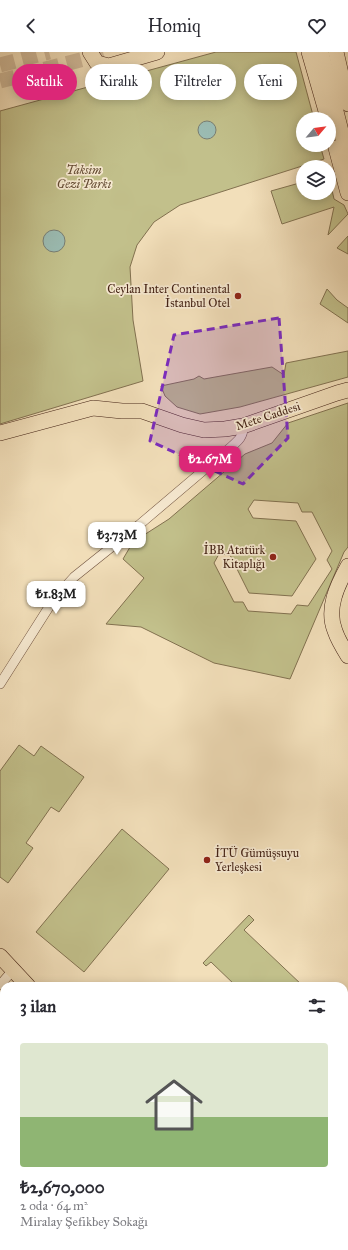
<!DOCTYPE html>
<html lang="tr">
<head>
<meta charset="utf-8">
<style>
  :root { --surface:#fff; --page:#f7f7f7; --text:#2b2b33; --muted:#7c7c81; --accent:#db2777 }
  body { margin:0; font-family:"IM FELL Great Primer",serif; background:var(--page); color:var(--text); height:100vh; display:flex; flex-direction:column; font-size:15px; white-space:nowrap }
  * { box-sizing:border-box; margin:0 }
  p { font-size:13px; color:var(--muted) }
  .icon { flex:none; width:22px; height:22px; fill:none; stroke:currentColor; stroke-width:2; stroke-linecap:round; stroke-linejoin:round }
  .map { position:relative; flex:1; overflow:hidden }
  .panel { position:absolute; left:0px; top:930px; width:348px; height:268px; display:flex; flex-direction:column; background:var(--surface); border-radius:12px 12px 0 0; box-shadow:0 2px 10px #0003 }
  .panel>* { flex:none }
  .top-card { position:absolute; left:12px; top:12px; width:324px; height:36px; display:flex; gap:8px }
  .needle { width:26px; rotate:61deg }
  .buttons { position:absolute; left:296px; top:60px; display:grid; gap:8px }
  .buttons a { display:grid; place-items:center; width:40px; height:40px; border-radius:50%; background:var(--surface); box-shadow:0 2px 10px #0003; font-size:20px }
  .price { position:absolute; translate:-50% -34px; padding:0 9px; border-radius:8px; background:#fff; color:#222; font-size:13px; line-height:26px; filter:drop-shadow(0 1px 2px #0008) }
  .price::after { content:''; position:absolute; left:50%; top:24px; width:12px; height:9px; margin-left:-6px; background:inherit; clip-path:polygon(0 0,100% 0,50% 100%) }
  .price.selected { background:var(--accent); color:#fff }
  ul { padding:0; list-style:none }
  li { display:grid; align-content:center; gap:8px; height:212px; padding:0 20px }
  li span { display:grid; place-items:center; height:124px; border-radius:4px; color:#555 }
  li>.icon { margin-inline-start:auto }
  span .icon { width:72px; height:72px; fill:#fffc; stroke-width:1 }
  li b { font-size:17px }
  h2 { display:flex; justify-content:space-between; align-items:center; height:48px; padding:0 20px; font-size:17px }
  .pill { padding:0 14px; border-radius:18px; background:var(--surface); box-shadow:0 2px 10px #0003; font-size:14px; line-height:36px }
  .pill.selected { background:var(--accent); color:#fff }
  header { display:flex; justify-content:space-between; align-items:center; height:52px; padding:0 20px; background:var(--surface); font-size:18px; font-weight:600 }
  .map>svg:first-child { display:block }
</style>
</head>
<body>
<header><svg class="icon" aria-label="back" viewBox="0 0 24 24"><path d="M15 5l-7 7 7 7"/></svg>Homiq<svg class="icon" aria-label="heart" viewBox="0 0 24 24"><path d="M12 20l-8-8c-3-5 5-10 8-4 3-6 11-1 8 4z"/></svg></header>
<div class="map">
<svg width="348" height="1198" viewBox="0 0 348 1198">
  <rect width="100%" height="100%" fill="#f2dfba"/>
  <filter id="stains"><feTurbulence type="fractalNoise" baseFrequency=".005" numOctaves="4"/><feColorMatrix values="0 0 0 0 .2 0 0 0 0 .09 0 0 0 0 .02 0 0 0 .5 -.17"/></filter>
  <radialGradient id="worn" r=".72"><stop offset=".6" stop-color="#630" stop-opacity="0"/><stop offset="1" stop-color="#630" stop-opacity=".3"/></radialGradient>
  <!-- green -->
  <g fill="#c2c08b" stroke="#827150" fill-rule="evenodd">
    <path d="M216 0H296L314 67H303V93H320L324 107 180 153 154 170 137 193 130 215 133 268 143 329 0 372V59Z"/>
    <path d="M329 125 334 147 344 153 348 162 328 183 334 155 282 172 271 139 303 130V141H329Z"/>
    <path d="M348 184V202L337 196Z"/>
    <path d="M327 237 337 248 348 256V271L320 252Z"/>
    <path d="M348 299V325L240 355 200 362 177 355 165 344 161 334 194 327 199 324 204 327 272 315 284 323 286 311Z"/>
    <path d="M348 351V495L344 500 290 627 214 611 141 575 106 572 144 526 123 507 133 490 169 467 245 402 272 391 288 371ZM254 448 298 451 302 460H312L332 499 327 508 332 517 308 554 297 553 291 562 248 559 243 550H234L214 511 219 502 230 503 249 541 292 544 316 507 296 469 253 466 248 457Z"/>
    <path d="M19 693 34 704 41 694 84 725 59 760 51 755 26 791 33 796 8 831 0 825V719Z"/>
    <path d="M122 777 169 817 84 920 36 880Z"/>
    <path d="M249 863 254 868 244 878 303 934H236L211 910 206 914 203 911Z"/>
    <path d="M348 1001V1047L344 1051V1005Z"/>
    <path d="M348 1090V1198H261L263 1194H344V1094Z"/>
  </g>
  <!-- water -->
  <g fill="#9bbcb3" stroke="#787e74">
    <circle cx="207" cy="78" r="9"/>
    <circle cx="54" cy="189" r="11"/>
  </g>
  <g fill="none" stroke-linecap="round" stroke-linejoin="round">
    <!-- primary-tunnel -->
    <g stroke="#cfb999" stroke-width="15" stroke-dasharray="15 8" stroke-linecap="butt">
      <path d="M0 13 49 0"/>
      <path d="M0 29 111 0"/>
    </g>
    <!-- street casing -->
    <g stroke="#6f513e" stroke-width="10">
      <g id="street">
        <path d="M0 632 54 547 74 525 139 473 231 395C238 389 244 384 243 374"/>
        <path d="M0 933 13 918"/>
        <path d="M0 1032 4 1036"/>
        <path d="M145 1194 149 1198"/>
      </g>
    </g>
    <!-- primary casing -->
    <g stroke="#432215" stroke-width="16">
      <g id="primary">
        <path d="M90 0 97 11 109 14 157 0"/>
        <path d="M309 0 326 59"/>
        <path d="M321 0 348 107"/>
        <path d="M336 0 348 52"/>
        <path d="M336 96 348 141"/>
        <path d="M0 381 93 356 122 359H142L182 373 204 378 225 377 243 374 337 341 348 338"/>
        <path d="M348 514C337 534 326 557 335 579 338 588 343 596 348 604"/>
        <path d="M0 904 28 934"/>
        <path d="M344 1077 348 1073"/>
      </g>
    </g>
    <!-- street -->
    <use href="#street" stroke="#f7ead2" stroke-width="9"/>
    <!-- primary -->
    <use href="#primary" stroke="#f2dfba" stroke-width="15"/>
  </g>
  <!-- marked area -->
  <path fill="#7b2cbf" fill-opacity="0.2" stroke="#7b2cbf" stroke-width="3" stroke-dasharray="8 5" stroke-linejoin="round" d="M279 266 288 386 243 432 150 389 174 283Z"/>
  <!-- markers -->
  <g fill="#8f2418" stroke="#f7ead2" stroke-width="1.5">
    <circle cx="238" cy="244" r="4"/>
    <circle cx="273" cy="505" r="4"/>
    <circle cx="207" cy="808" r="4"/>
  </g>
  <g text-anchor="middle" stroke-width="3.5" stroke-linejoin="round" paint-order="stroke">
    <!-- park labels -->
    <g font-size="12" font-style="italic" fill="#634a32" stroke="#f7ead2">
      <text x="84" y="122">Taksim<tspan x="84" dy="14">Gezi Parkı</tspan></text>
    </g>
    <!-- poi labels -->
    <g font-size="12" fill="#432215" stroke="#f7ead2" text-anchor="end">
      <text x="230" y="241">Ceylan Inter Continental<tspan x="230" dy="14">İstanbul Otel</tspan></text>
      <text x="265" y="502">İBB Atatürk<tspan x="265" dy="14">Kitaplığı</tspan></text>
      <text x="215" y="805" text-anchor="start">İTÜ Gümüşsuyu<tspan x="215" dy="14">Yerleşkesi</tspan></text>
    </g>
    <!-- street labels -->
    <g font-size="12" fill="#432215" stroke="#f7ead2">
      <text transform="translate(268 364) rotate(-18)" y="4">Mete Caddesi</text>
    </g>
  </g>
  <rect width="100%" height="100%" filter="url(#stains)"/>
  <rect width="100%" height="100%" fill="url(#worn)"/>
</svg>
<div class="buttons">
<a><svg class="needle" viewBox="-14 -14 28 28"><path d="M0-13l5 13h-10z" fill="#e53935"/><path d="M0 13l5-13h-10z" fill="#7c7c81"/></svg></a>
<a><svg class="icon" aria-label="layers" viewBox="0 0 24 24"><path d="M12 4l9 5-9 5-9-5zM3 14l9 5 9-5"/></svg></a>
</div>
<b class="price selected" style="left:210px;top:428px">₺2.67M</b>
<b class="price" style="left:117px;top:504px">₺3.73M</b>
<b class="price" style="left:56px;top:563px">₺1.83M</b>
<div class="top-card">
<a class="pill selected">Satılık</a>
<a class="pill">Kiralık</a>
<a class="pill">Filtreler</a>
<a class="pill">Yeni</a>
</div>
<section class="panel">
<h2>3 ilan<svg class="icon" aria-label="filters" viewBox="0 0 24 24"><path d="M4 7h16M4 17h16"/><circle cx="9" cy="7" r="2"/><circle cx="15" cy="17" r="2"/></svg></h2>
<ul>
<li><span style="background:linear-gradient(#dfe7d0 60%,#8fb573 0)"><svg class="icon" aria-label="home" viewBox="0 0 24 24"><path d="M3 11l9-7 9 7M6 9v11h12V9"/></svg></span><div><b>₺2,670,000</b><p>2 oda · 64 m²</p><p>Miralay Şefikbey Sokağı</p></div></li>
</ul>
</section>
</div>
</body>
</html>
